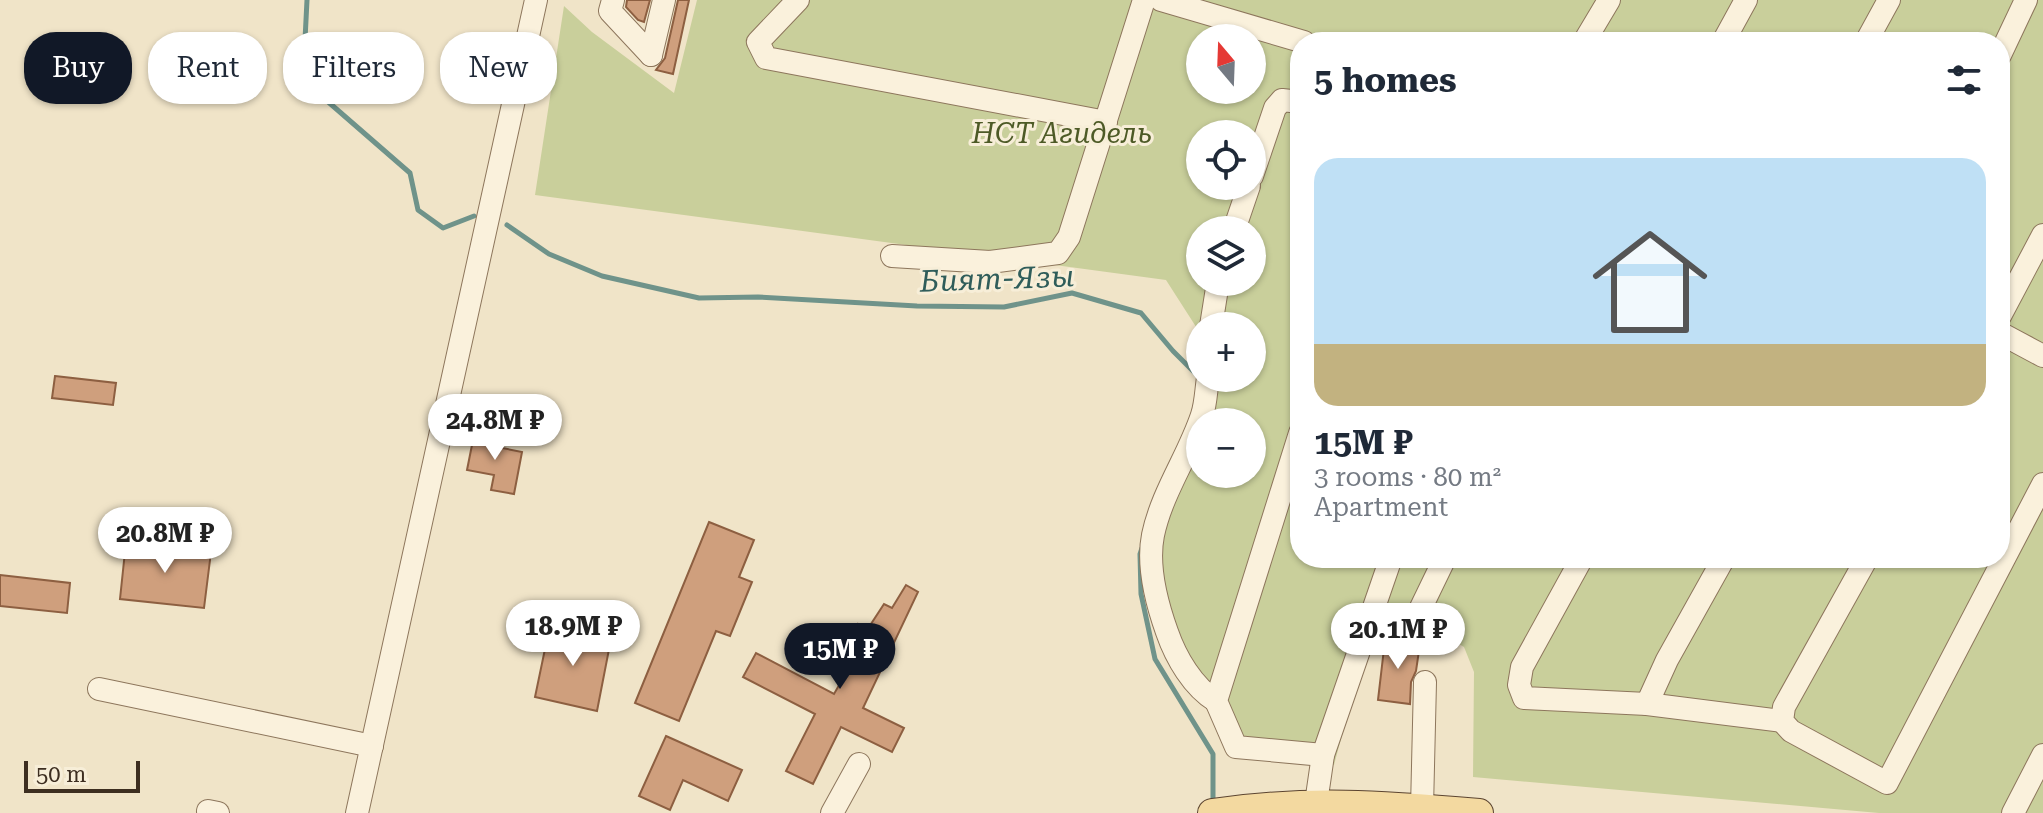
<!DOCTYPE html>
<html lang="en">
<head>
<meta charset="utf-8">
<style>
  :root { --surface:#fff; --page:#f2f2f3; --text:#1f2937; --muted:#747a83; --line:#e0e1e3; --accent:#111827 }
  body { margin:0; font-family:"Roboto Serif",serif; background:var(--page); color:var(--text); height:100vh; display:flex; flex-direction:column; font-size:30px; white-space:nowrap }
  * { box-sizing:border-box; margin:0 }
  p { font-size:26px; color:var(--muted) }
  .icon { flex:none; width:44px; height:44px; fill:none; stroke:currentColor; stroke-width:2; stroke-linecap:round; stroke-linejoin:round }
  .map { position:relative; flex:1; overflow:hidden }
  .sheet { position:absolute; left:1290px; top:32px; width:720px; height:536px; display:flex; flex-direction:column; background:var(--surface); border-radius:32px; box-shadow:0 2px 6px #0004 }
  .sheet>* { flex:none }
  .guide { position:absolute; left:24px; top:32px; width:760px; height:72px; display:flex; gap:16px }
  .needle { width:52px; rotate:341deg }
  .tools { position:absolute; left:1186px; top:24px; display:grid; gap:16px }
  .tools a { display:grid; place-items:center; width:80px; height:80px; border-radius:50%; background:var(--surface); box-shadow:0 2px 6px #0004; font-size:40px }
  .scale { position:absolute; left:24px; bottom:20px; width:116px; box-sizing:border-box; padding-left:8px; border:4px solid #3d2e20; border-top:0; font-size:22px; line-height:28px; white-space:nowrap; color:#3d2e20; -webkit-text-stroke:6px #f7eed8; paint-order:stroke }
  .price { position:absolute; translate:-50% -68px; padding:0 18px; border-radius:28px; background:#fff; color:#222; font-size:26px; line-height:52px; filter:drop-shadow(0 2px 4px #0008) }
  .price::after { content:''; position:absolute; left:50%; top:48px; width:24px; height:18px; margin-left:-12px; background:inherit; clip-path:polygon(0 0,100% 0,50% 100%) }
  .price.on { background:var(--accent); color:#fff }
  ul { padding:0; list-style:none }
  li { display:grid; align-content:center; gap:16px; height:424px; padding:0 24px }
  li+li { border-top:2px solid var(--line) }
  li span { display:grid; place-items:center; height:248px; border-radius:24px; color:#555 }
  li>.icon { margin-inline-start:auto }
  span .icon { width:144px; height:144px; fill:#fffc; stroke-width:1 }
  li b { font-size:34px }
  h2 { display:flex; justify-content:space-between; align-items:center; height:96px; padding:0 24px; font-size:34px }
  .tag { padding:0 28px; border-radius:32px; background:var(--surface); box-shadow:0 2px 6px #0004; font-size:28px; line-height:72px }
  .tag.on { background:var(--accent); color:#fff }
  .map>svg:first-child { display:block }
</style>
</head>
<body>
<div class="map">
<svg width="2043" height="813" viewBox="0 0 2043 813">
  <rect width="100%" height="100%" fill="#f0e4c8"/>
  <!-- green -->
  <path fill="#c9cf9b" fill-rule="evenodd" d="M697 0H2043V813H1879L1473 777 1474 672 1464 647 1427 625 1372 624 1334 765 1230 751 1171 640 1154 551 1206 378H1252V326H1200V333L1166 280 535 195 564 6 592 32 674 93ZM1200 38H1252V90H1200ZM1300 42H2000V558H1300ZM1200 134H1252V186H1200ZM1200 230H1252V282H1200ZM1200 422H1252V474H1200Z"/>
  <g fill="none" stroke-linecap="round" stroke-linejoin="round">
    <!-- stream -->
    <g stroke="#6f938a" stroke-width="5">
      <path d="M307 0 303 80 410 173 418 210 443 228 474 216"/>
      <path d="M507 225 549 254 602 276 699 298 758 297 917 306 1004 307 1072 293 1141 313 1173 351 1201 379"/>
      <path d="M1142 548 1140 554 1141 594 1155 659 1213 754V804"/>
    </g>
  </g>
  <!-- building -->
  <g fill="#cf9f7d" stroke="#8d5f41" stroke-width="2">
    <path d="M627 0H650L644 22 638 20 626 7Z"/>
    <path d="M678 0H689L673 74 656 70 665 58Z"/>
    <path d="M55 376 116 383 113 405 52 398Z"/>
    <path d="M475 430 499 435 497 447 522 452 514 494 491 490 494 475 467 470Z"/>
    <path d="M709 522 754 540 739 577 752 582 730 636 716 631 679 721 635 703Z"/>
    <path d="M126 542 211 552 204 608 120 599Z"/>
    <path d="M0 575 70 583 67 613 0 606Z"/>
    <path d="M906 585 918 592 863 708 904 728 892 752 841 727 813 784 786 771 815 714 743 677 756 653 834 694 853 661 842 655 858 624 867 630 884 604 892 608Z"/>
    <path d="M550 625 611 639 597 711 535 697Z"/>
    <path d="M1385 640 1420 644 1416 671 1411 682 1410 704 1378 700Z"/>
    <path d="M666 736 742 770 728 801 683 780 670 810 639 796Z"/>
  </g>
  <g fill="none" stroke-linecap="round" stroke-linejoin="round">
    <!-- minor casing -->
    <g stroke="#8d765c" stroke-width="24">
      <g id="minor">
        <path d="M613 0 610 11 651 55"/>
        <path d="M798 0 758 42 766 58 1106 122"/>
        <path d="M1161 0 1304 42"/>
        <path d="M1584 42 1609 0"/>
        <path d="M1723 42 1746 0"/>
        <path d="M1866 42 1889 0"/>
        <path d="M651 55 664 0"/>
        <path d="M2000 55 2026 0"/>
        <path d="M1252 176 1275 108 1282 100 1300 102"/>
        <path d="M1234 230 1249 186"/>
        <path d="M892 256 990 262 1058 253 1069 237 1144 0"/>
        <path d="M2000 316 2043 235"/>
        <path d="M1211 326 1218 282"/>
        <path d="M2000 333 2043 356"/>
        <path d="M1208 378C1206 390 1206 403 1202 415 1189 455 1162 492 1153 535 1147 565 1157 604 1167 632 1176 658 1193 687 1216 701"/>
        <path d="M1300 433 1216 701 1236 747 1323 755"/>
        <path d="M1582 558 1522 667 1519 685 1524 698 1647 704 1782 721"/>
        <path d="M1867 558 1784 707 1782 721 1791 731 1887 783 2043 484"/>
        <path d="M1372 614 1415 620 1445 558"/>
        <path d="M99 689 372 746"/>
        <path d="M1647 704 1667 660 1724 558"/>
        <path d="M1316 803 1323 755 1391 558"/>
        <path d="M1422 808 1425 682"/>
        <path d="M208 811 218 813"/>
        <path d="M357 813 536 0"/>
        <path d="M832 813 859 764"/>
        <path d="M2013 813 2043 755"/>
      </g>
    </g>
    <!-- major casing -->
    <g stroke="#5b4430" stroke-width="30">
      <path id="major" d="M1212 813C1306 799 1385 805 1479 813"/>
    </g>
    <!-- minor -->
    <use href="#minor" stroke="#faf1dc" stroke-width="22"/>
    <!-- major -->
    <use href="#major" stroke="#f3d9a0" stroke-width="28"/>
  </g>
  <g text-anchor="middle" stroke-width="6" stroke-linejoin="round" paint-order="stroke">
    <!-- park labels -->
    <g font-size="28" font-style="italic" fill="#4d5a26" stroke="#f7eed8">
      <text x="1062" y="143">НСТ Агидель</text>
    </g>
    <!-- water labels -->
    <g font-size="30" font-style="italic" fill="#2f5d5a" stroke="#f7eed8">
      <text transform="translate(997 279) rotate(-2)" y="10">Бият-Язы</text>
    </g>
  </g>
</svg>
<div class="tools">
<a><svg class="needle" viewBox="-14 -14 28 28"><path d="M0-13l5 13h-10z" fill="#e53935"/><path d="M0 13l5-13h-10z" fill="#747a83"/></svg></a>
<a><svg class="icon" aria-label="locate" viewBox="0 0 24 24"><circle cx="12" cy="12" r="6"/><path d="M12 2v4M12 18v4M2 12h4M18 12h4"/></svg></a>
<a><svg class="icon" aria-label="layers" viewBox="0 0 24 24"><path d="M12 4l9 5-9 5-9-5zM3 14l9 5 9-5"/></svg></a>
<a>+</a>
<a>−</a>
</div>
<div class="scale">50 m</div>
<b class="price" style="left:495px;top:462px">24.8M ₽</b>
<b class="price" style="left:165px;top:575px">20.8M ₽</b>
<b class="price" style="left:573px;top:668px">18.9M ₽</b>
<b class="price" style="left:1398px;top:671px">20.1M ₽</b>
<b class="price on" style="left:840px;top:691px">15M ₽</b>
<div class="guide">
<a class="tag on">Buy</a>
<a class="tag">Rent</a>
<a class="tag">Filters</a>
<a class="tag">New</a>
</div>
<section class="sheet">
<h2>5 homes<svg class="icon" aria-label="filters" viewBox="0 0 24 24"><path d="M4 7h16M4 17h16"/><circle cx="9" cy="7" r="2"/><circle cx="15" cy="17" r="2"/></svg></h2>
<ul>
<li><span style="background:linear-gradient(#bfe0f5 75%,#c2b280 0)"><svg class="icon" aria-label="home" viewBox="0 0 24 24"><path d="M3 11l9-7 9 7M6 9v11h12V9"/></svg></span><div><b>15M ₽</b><p>3 rooms · 80 m²</p><p>Apartment</p></div></li>
</ul>
</section>
</div>
</body>
</html>
